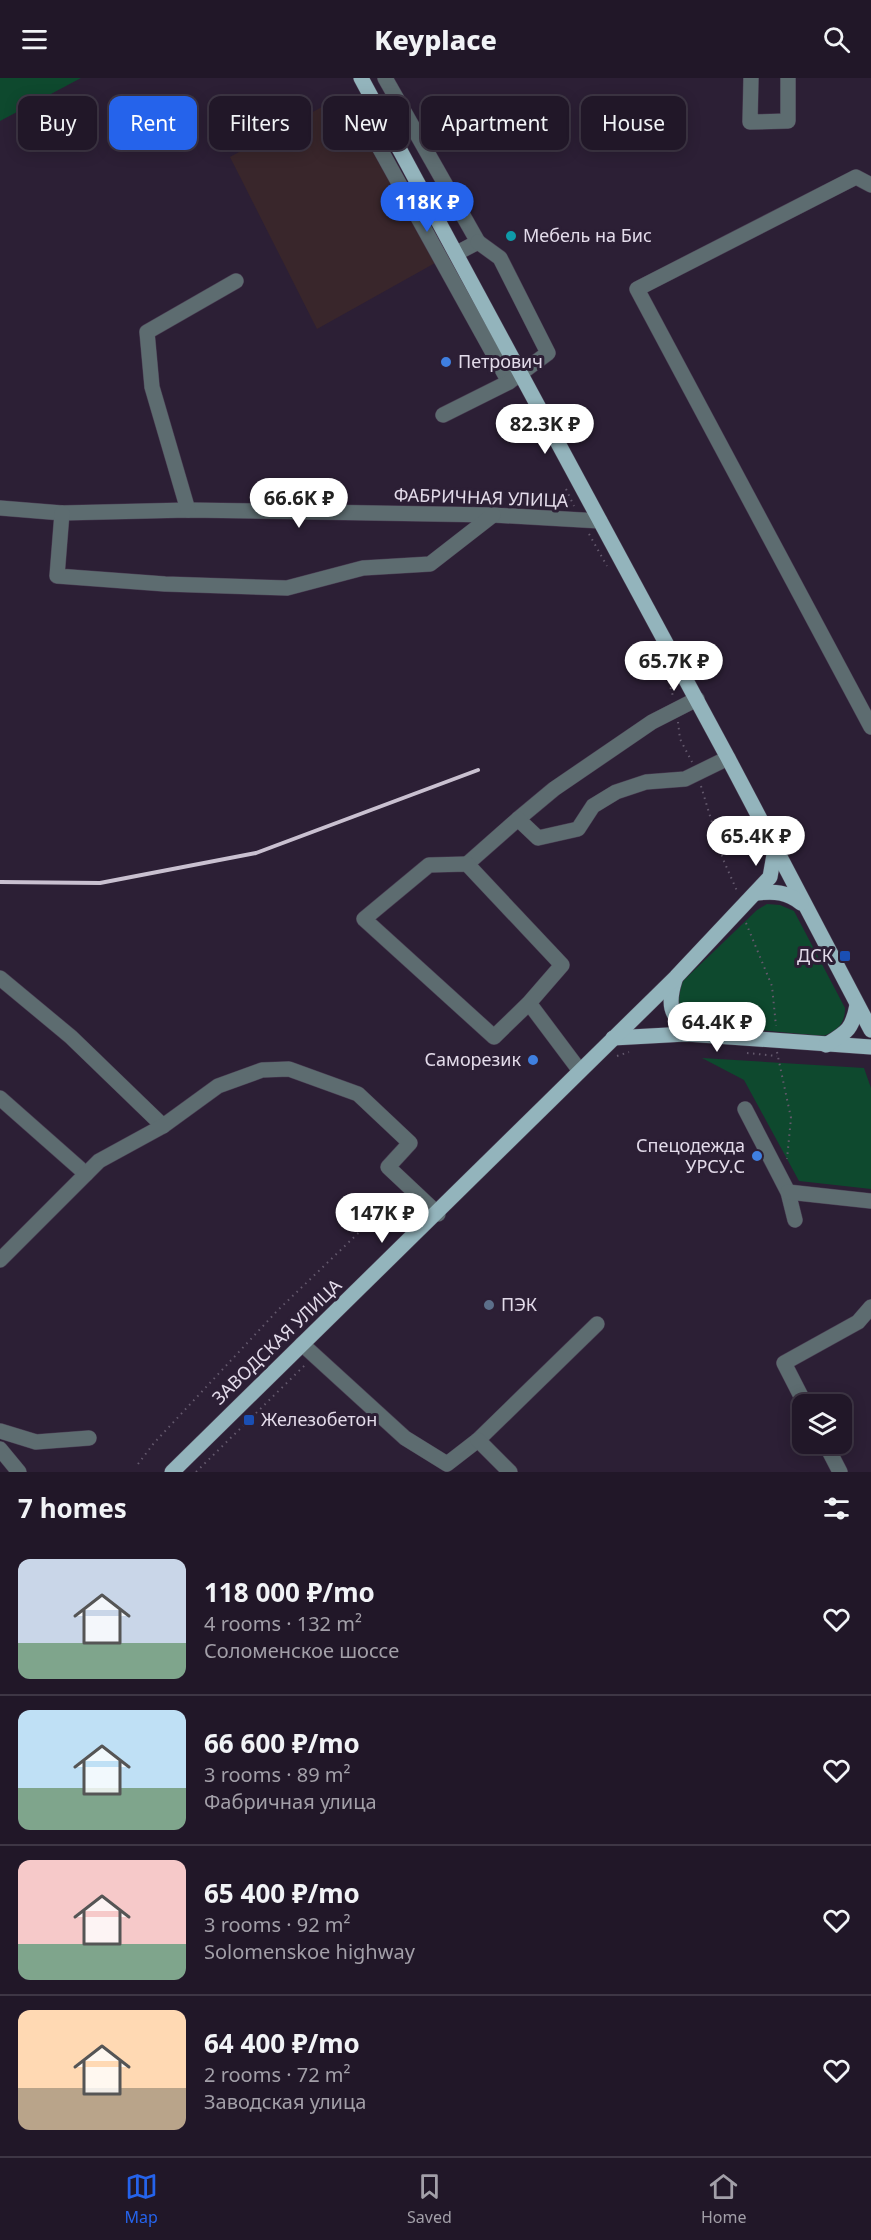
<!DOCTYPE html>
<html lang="en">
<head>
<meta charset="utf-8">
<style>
  :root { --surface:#211728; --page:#292030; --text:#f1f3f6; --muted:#a29fa8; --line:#3e3645; --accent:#2563eb }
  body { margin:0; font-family:"Noto Sans",sans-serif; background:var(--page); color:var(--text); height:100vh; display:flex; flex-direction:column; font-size:22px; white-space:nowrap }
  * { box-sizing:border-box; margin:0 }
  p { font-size:20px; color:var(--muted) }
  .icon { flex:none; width:33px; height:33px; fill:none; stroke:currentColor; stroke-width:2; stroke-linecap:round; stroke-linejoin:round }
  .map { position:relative; height:1394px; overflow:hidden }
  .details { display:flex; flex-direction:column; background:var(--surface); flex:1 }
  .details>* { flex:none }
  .top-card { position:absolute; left:18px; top:18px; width:836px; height:54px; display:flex; gap:12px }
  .controls { position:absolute; left:792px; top:1316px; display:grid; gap:12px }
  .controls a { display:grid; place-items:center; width:60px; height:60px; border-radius:12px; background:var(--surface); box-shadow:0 3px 15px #0003,0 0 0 2px var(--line); font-size:30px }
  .price { position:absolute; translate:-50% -51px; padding:0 14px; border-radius:21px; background:#fff; color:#222; font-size:20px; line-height:39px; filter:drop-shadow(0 2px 3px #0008) }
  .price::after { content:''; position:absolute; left:50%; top:36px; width:18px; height:14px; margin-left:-9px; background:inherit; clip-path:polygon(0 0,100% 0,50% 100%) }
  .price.current { background:var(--accent); color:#fff }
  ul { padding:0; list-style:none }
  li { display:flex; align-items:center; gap:18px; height:150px; padding:0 18px }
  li+li { border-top:2px solid var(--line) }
  li span { display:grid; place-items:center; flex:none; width:168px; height:120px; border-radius:12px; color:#555 }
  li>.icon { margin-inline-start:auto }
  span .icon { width:72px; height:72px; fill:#fffc; stroke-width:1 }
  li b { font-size:26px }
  h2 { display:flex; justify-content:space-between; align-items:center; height:72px; padding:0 18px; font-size:26px }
  .tag { padding:0 21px; border-radius:12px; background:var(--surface); box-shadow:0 3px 15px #0003,0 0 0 2px var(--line); font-size:21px; line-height:54px }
  .tag.current { background:var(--accent); color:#fff }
  header { display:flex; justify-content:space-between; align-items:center; height:78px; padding:0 18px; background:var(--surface); font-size:27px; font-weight:800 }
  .menu { display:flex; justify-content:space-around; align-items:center; height:84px; border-top:2px solid var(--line); background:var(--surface); font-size:16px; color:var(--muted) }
  .menu a { display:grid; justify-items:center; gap:3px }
  .menu .current { color:var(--accent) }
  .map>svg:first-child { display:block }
</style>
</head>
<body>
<header><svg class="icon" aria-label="menu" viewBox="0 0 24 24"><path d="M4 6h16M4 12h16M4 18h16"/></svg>Keyplace<svg class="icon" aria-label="search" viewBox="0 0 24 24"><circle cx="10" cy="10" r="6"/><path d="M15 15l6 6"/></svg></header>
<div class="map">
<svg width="871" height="1394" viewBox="0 0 871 1394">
  <rect width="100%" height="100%" fill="#2c1f35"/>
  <!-- commercial -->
  <path fill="#39262b" d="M342 18 435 185 317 251 230 79Z"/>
  <!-- green -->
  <g fill="#0e492e">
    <path d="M0 0H81L0 43Z"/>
    <path d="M767 826 780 827 794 833 845 930C845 945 838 953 823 958L695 946C677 936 677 922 682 904L757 832Z"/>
    <path d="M702 980 864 990 871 1010V1111L799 1103 744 1002Z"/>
  </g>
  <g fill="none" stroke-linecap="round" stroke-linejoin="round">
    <!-- minor casing -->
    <g stroke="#493d52" stroke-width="16">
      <g id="minor">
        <path d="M385 0 478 164 457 175"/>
        <path d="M751 0 750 44 788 43V0"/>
        <path d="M374 24 365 26 359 33 509 304"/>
        <path d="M871 107 856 99 637 211 871 649"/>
        <path d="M443 337 509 304 548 275 500 180 478 164"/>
        <path d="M0 430 62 435 188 432 493 437 600 443"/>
        <path d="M188 432 152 309 147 254 236 203"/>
        <path d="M62 435 57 498 165 506 287 510 363 490 430 486 493 437"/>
        <path d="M518 741 554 711 652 644 697 621"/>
        <path d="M467 786 518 741 538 760 578 751 593 728 616 714 646 704 685 701 728 680"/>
        <path d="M0 900 71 959 163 1048"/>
        <path d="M529 925 562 887 467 786 429 787 364 841 494 959 529 925 580 993"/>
        <path d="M0 1020 86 1096"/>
        <path d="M745 1031 788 1114 795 1142"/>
        <path d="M788 1114 871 1123"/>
        <path d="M0 1182 99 1083 163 1048 218 1008 262 992 289 991 358 1016 410 1065 388 1089 438 1136"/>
        <path d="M302 1266 405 1360 447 1386 478 1362 597 1246"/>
        <path d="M805 1326 784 1285 858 1244 871 1229"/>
        <path d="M0 1353 36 1364 89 1360"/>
        <path d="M478 1362 510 1394"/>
        <path d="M825 1365 840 1394"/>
        <path d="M0 1371 19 1394"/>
      </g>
    </g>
    <!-- major casing -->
    <g stroke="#493d52" stroke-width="16">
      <g id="major">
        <path d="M361 0 728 680 871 952"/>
        <path d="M757 815C775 813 787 814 801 825"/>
        <path d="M675 902C667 927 671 934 686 956"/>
        <path d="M613 960 686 956 871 969"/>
        <path d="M826 967C847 954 852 952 857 927"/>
        <path d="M172 1394 676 899 770 799 775 771"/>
      </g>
    </g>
    <!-- path -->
    <g stroke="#64596d" stroke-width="2" stroke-dasharray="1.5 4.5" stroke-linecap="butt">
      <path d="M566 411 574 428"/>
      <path d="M589 456 607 488"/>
      <path d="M667 598 673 618"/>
      <path d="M678 644 680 661 692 684"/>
      <path d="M701 708 723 781 737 813"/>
      <path d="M746 845 772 908 776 948"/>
      <path d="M777 974 791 1040 787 1081"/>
      <path d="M747 975 777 978"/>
      <path d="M617 978 629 974"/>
      <path d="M138 1386 154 1365 277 1233 398 1117"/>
      <path d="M196 1394 305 1287"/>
    </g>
    <!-- minor -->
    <use href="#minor" stroke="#5d6c70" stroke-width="15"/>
    <!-- major -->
    <use href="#major" stroke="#93b4bc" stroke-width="15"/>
    <!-- rail -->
    <path stroke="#c9c0d0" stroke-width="4" d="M0 804 100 805 256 775 478 692"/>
  </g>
  <!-- markers -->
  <circle fill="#0f9aa8" stroke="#2c1f35" stroke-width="2" cx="511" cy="158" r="6"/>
  <g fill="#3f7fe0" stroke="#2c1f35" stroke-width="2">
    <circle cx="446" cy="284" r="6"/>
    <circle cx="533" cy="982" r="6"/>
    <circle cx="757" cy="1078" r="6"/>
  </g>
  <g fill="#1a4fb4" stroke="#2c1f35" stroke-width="2">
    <rect x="839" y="872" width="12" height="12" rx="3"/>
    <rect x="243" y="1336" width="12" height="12" rx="3"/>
  </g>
  <circle fill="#5c6f8a" stroke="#2c1f35" stroke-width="2" cx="489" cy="1227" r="6"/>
  <g text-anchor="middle" stroke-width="6" stroke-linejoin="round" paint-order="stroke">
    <!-- poi labels -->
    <g font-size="18" fill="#e3dbea" stroke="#2c1f35" text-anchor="start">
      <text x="523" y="164">Мебель на Бис</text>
      <text x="458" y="290">Петрович</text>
      <text x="833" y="884" text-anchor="end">ДСК</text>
      <text x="521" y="988" text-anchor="end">Саморезик</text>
      <text x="745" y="1074" text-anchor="end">Спецодежда<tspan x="745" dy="21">УРСУ.С</tspan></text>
      <text x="501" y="1233">ПЭК</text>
      <text x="261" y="1348">Железобетон</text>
    </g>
    <!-- street labels -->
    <g font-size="18" fill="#e3dbea" stroke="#2c1f35">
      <text transform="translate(481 420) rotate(2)" y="6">ФАБРИЧНАЯ УЛИЦА</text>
      <text transform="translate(277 1264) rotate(-44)" y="6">ЗАВОДСКАЯ УЛИЦА</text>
    </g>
  </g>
</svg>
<div class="controls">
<a><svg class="icon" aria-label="layers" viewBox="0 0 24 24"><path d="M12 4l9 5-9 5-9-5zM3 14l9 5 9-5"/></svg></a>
</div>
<b class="price current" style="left:427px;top:155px">118K ₽</b>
<b class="price" style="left:545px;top:377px">82.3K ₽</b>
<b class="price" style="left:299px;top:451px">66.6K ₽</b>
<b class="price" style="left:674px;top:614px">65.7K ₽</b>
<b class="price" style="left:756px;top:789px">65.4K ₽</b>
<b class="price" style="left:717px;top:975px">64.4K ₽</b>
<b class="price" style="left:382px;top:1166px">147K ₽</b>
<div class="top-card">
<a class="tag">Buy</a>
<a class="tag current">Rent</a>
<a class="tag">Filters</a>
<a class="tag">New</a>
<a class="tag">Apartment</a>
<a class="tag">House</a>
</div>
</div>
<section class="details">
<h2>7 homes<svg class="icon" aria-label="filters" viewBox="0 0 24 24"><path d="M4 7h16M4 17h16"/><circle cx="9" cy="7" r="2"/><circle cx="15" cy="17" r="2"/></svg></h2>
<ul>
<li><span style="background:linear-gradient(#c9d6e8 70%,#7fa58c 0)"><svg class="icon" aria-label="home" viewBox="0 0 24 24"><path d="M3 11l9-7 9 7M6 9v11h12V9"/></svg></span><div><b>118 000 ₽/mo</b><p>4 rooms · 132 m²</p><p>Соломенское шоссе</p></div><svg class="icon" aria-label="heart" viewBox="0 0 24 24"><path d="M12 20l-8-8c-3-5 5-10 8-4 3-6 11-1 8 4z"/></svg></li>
<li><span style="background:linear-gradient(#bfe0f5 65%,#7fa58c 0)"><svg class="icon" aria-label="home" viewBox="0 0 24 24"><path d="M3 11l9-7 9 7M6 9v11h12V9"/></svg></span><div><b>66 600 ₽/mo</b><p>3 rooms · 89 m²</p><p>Фабричная улица</p></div><svg class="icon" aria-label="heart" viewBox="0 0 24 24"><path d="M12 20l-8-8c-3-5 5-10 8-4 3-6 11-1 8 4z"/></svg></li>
<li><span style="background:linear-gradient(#f6c9c9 70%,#7fa58c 0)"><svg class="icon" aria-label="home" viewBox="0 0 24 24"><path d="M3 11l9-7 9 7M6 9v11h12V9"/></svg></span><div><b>65 400 ₽/mo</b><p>3 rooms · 92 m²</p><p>Solomenskoe highway</p></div><svg class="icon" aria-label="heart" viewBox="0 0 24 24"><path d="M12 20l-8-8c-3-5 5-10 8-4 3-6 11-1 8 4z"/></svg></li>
<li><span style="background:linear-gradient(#ffd9b3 65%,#b9a48a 0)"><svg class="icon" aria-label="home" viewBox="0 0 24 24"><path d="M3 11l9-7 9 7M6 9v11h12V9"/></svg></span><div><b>64 400 ₽/mo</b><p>2 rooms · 72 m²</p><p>Заводская улица</p></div><svg class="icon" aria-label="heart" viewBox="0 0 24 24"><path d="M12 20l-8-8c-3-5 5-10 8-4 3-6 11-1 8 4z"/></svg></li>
</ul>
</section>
<nav class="menu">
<a class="current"><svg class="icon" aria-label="map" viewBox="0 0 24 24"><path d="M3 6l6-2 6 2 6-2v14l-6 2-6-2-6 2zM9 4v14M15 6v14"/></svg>Map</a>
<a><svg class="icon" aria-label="saved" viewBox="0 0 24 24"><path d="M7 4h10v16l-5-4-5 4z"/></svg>Saved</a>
<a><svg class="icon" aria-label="home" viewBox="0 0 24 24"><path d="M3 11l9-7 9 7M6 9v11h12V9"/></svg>Home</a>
</nav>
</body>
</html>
